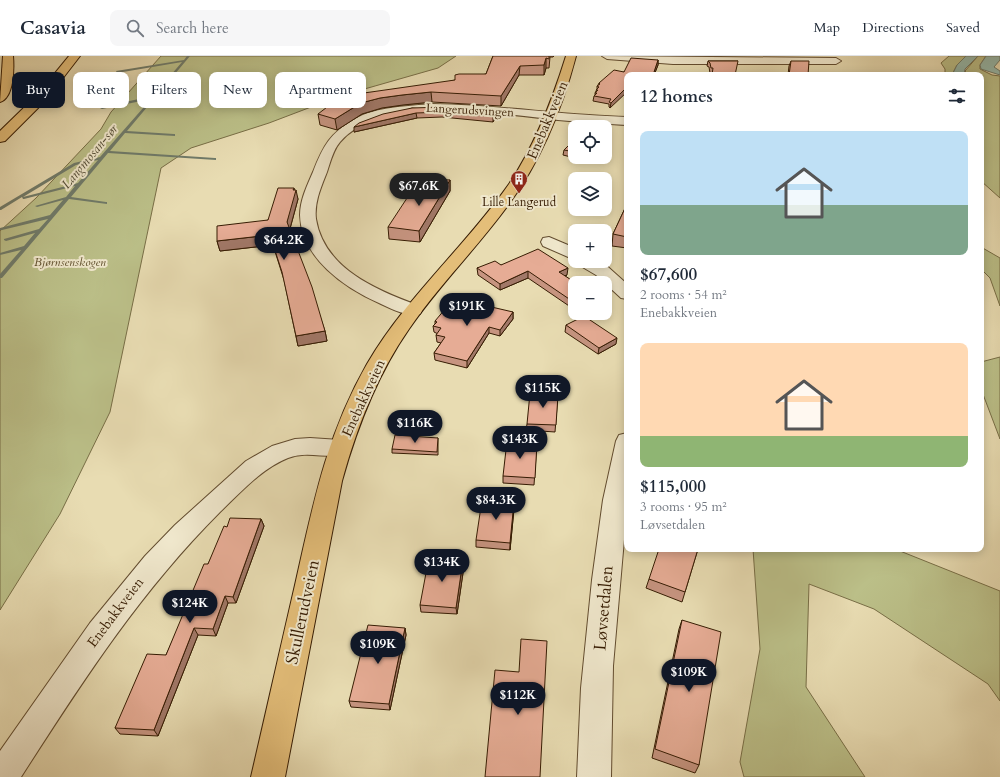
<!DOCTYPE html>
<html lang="en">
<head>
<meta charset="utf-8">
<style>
  :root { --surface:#fff; --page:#f6f6f7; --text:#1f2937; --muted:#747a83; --line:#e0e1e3; --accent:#111827 }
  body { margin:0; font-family:Cardo,serif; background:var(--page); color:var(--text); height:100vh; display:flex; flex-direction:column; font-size:15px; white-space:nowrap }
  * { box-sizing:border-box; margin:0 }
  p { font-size:13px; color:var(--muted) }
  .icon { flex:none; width:22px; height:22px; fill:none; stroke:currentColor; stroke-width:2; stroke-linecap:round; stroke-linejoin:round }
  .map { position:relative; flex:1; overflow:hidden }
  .drawer { position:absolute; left:624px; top:16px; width:360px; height:480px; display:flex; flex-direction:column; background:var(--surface); border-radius:8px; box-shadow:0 2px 10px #0003 }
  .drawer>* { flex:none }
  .banner { position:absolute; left:12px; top:16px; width:380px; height:36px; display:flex; gap:8px }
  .controls { position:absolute; left:568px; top:64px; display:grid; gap:8px }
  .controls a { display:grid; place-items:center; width:44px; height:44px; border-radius:8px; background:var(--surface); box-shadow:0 2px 10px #0003; font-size:20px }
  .price { position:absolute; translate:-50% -34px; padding:0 9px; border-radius:14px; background:var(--accent); color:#fff; font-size:13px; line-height:26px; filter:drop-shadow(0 1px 2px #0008) }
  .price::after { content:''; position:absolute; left:50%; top:24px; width:12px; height:9px; margin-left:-6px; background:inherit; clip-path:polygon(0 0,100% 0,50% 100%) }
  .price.selected { background:#222; color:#fff }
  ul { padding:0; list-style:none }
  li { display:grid; align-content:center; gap:8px; height:212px; padding:0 16px }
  li span { display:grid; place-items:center; height:124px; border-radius:8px; color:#555 }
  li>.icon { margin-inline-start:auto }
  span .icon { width:72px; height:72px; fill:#fffc; stroke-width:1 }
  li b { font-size:17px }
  h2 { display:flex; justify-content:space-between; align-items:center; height:48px; padding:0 16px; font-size:17px }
  .chip { padding:0 14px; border-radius:8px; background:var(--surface); box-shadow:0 2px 10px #0003; font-size:14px; line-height:36px }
  .chip.selected { background:var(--accent); color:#fff }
  header { display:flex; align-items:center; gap:24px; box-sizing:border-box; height:56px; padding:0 20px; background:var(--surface); border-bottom:1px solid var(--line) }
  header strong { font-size:19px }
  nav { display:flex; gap:22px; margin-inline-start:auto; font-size:14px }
  .search { width:280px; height:36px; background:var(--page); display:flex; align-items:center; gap:10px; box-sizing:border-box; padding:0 14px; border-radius:8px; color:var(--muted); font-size:15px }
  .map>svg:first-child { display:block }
</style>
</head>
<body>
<header>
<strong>Casavia</strong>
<div class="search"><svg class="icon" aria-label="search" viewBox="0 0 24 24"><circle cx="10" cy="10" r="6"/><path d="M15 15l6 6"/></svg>Search here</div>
<nav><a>Map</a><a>Directions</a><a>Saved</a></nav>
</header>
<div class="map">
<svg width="1000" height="721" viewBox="0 0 1000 721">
  <rect width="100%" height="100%" fill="#e8dcb2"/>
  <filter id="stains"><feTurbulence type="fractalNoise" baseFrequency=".005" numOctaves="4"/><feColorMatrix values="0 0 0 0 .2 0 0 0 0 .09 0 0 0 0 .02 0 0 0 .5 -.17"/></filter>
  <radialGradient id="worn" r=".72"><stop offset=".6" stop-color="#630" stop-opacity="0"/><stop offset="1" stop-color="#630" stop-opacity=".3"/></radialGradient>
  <!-- green -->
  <g fill="#bbbf88" stroke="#786e46">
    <path d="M161 0H456L438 12 340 40 269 67 191 92 161 112 110 356 60 458 0 554V175L36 142 101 73 111 56Z"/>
    <path d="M949 0H966L957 9 952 19H945V13L941 7Z"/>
    <path d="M978 0H986L980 9V13L992 19 1000 20V142L981 125V19H968L965 15Z"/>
    <path d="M981 191 1000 202V250L990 222 981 213Z"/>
    <path d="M1000 301V383L981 333V306Z"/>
    <path d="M753 493H895L1000 535V645L988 628 874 553 809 528 806 631 865 721H744L740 706 760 593Z"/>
  </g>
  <!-- water -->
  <g fill="#97bbae" stroke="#707b6a">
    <path d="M966 0H978L965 13 964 19H952L957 9Z"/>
    <path d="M986 0H1000V4L994 11 1000 15V19L981 13 980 9Z"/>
  </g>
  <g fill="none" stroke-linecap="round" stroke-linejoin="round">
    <!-- stream -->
    <path fill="#707b6a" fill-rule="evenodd" d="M187 0H190L127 75 174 78H175V80L125 77 110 95 215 102H216V104L108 97 71 141 106 146H107V148L69 143 2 222H0V218L21 194 0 199V197L24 190 35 177 6 185 4 184V183L39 173 48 163 2 174H0V172L50 159 63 144 37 151 35 150 66 141 75 130 24 143H23L22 141 1 154H0V151L74 107 100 101 151 43 102 53 100 52 101 51 153 40 182 6 117 17 116 15 184 4ZM98 104 78 127 23 141 76 109Z"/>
    <!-- minor casing -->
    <g stroke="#624c2f" stroke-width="2">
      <g id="minor">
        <path d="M602 0 836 2 841 5 836 8H673L607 3Z"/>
        <path d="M432 48C497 49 562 59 627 61V69C604 68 581 66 558 64 502 58 380 38 340 86 333 94 330 107 327 116 321 131 314 147 316 163 324 213 378 235 420 250L422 254 420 258C406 261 392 253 379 247 345 232 301 202 300 159 300 144 307 130 313 116 323 90 330 77 355 63 374 51 410 50 432 48Z"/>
        <path d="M549 181 575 192V204L543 190 541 186 543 182Z"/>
        <path d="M576 205H597L608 211 627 228V243L621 242 596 219 579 209Z"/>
        <path d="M627 377V449L613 610 611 721H577L581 632 592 524 603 444 616 385 619 379Z"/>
        <path d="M310 382 340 384 348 386 351 392 348 398C329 404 308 394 288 402 261 413 241 436 220 456 140 536 82 626 21 721H0V695L90 567 145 500 175 469 246 405 272 390 295 383Z"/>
      </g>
    </g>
    <!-- major casing -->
    <g stroke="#361c03" stroke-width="2">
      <path id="major" d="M566 0H576C562 53 542 103 509 148 478 191 439 229 409 273 377 319 357 371 342 425L285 721H251C266 657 280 593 295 529 313 449 326 380 367 308 406 241 465 191 509 128 535 89 552 45 566 0Z"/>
    </g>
    <!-- highway casing -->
    <g stroke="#361c03" stroke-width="2">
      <g id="highway">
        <path d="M3 0H13C14 12 14 42 0 46Z"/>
        <path d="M69 0H80L46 44 5 85 0 86V75L38 38Z"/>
      </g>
    </g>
    <!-- minor -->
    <use href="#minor" fill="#f0e8cd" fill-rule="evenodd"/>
    <!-- major -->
    <use href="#major" fill="#e4be79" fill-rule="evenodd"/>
    <!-- highway -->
    <use href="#highway" fill="#e4be79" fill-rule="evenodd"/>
  </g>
  <!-- wall -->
  <g fill="#c69480" stroke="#361c03">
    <path d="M493 0H554L553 1H550L549 12H546L544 19H519L501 50 432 46 403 49 382 52 362 58 337 74 320 69 318 58 455 24 486 18Z"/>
    <path d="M658 4V9L654 19H627L610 52 609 51V48L593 45 594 40 595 39V37L597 33V30L598 29 599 27 624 16Z"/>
    <path d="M708 5H738L712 17H710L709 11 707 10Z"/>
    <path d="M791 5 808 19H788L789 10Z"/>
    <path d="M412 52 497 59 493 66 442 61 417 62 354 76Z"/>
    <path d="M575 83V101H586L583 104 563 99 564 94Z"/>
    <path d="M450 124V135L420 186 389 183 388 171 424 138Z"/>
    <path d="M294 134 298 143 290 173 325 275 327 285 298 290 284 224 273 189 220 195 217 185 268 164Z"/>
    <path d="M627 148V192L612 190 613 178Z"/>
    <path d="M501 209 567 219 565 220 575 227V254L528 222 500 234 478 219 477 212Z"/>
    <path d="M513 256V263L500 280 489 277 467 312 435 304 434 297 441 287 437 286 436 279 438 278 434 276 433 270 435 268V265Z"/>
    <path d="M566 269 616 288 598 298 565 276Z"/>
    <path d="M558 339 555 376 526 374 527 368Z"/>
    <path d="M438 382V399L392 397V393Z"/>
    <path d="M537 387 534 429 503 427V420Z"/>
    <path d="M514 453 510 494 476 491V484Z"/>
    <path d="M261 463 264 470 236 547H228L216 580 198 579 158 680 120 678 115 672 166 599 208 508 227 471Z"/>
    <path d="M698 493 682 546 646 532 649 523Z"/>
    <path d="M464 510 457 558 421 556 420 549Z"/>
    <path d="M682 564 699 709 695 717 652 702 679 573Z"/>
    <path d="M405 572 406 579 390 654 351 651 349 645Z"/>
  </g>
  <!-- shaded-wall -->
  <g fill="#a17868" stroke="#361c03">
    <path d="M546 2V12L544 19V9Z"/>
    <path d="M658 4V9L654 19H653Z"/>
    <path d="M520 10 519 19 501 50V40Z"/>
    <path d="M627 31V36L610 52 611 47Z"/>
    <path d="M431 36 432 46 403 49 382 52 362 58 337 74 335 63 361 47 380 42 402 39Z"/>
    <path d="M496 54 497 59 493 66V60Z"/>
    <path d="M416 57 417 62 354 76V71Z"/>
    <path d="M450 124V135L420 186 419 175Z"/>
    <path d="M294 132 295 137 296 134 298 143 289 176 287 166Z"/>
    <path d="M270 179 273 189 220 195 217 185Z"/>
    <path d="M568 212 567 219 559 222V216Z"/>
    <path d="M528 215V222L500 234V228Z"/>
    <path d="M513 256V263L500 280V274Z"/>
    <path d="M489 271V277L467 312V305Z"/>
    <path d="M325 275 327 285 298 290 296 280Z"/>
    <path d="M617 282 616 288 598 298 599 292Z"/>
    <path d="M514 446V453L510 494V487Z"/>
    <path d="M261 463 264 470 236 547 233 541Z"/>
    <path d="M463 504 464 510 457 558 456 552Z"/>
    <path d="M225 540 228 547 216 580 213 573Z"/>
    <path d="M194 572 198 579 158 680 154 674Z"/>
    <path d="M405 572 406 579 390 654 389 648Z"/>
  </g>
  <!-- building -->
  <g fill="#e6ac95" stroke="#361c03">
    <path d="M493 0H549V3L546 2 544 9 520 10 501 40 431 36 402 39 380 42 361 47 335 63 318 58 331 48 364 37 455 24V19L459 18H486Z"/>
    <path d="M631 2 658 4 653 19H627V31L611 47 609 46 611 43 594 40 597 37H595L598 34H596L599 31 597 30 600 28 599 27 614 14 624 16Z"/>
    <path d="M708 5H738L735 19H712L713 12H711L710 7Z"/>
    <path d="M791 5H809L808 19H789Z"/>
    <path d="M443 51 496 54 493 60 442 56 416 57 354 71 359 67 383 58 412 52Z"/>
    <path d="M575 83V96L564 94Z"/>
    <path d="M433 123 450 124 419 175 388 171 411 136 424 138Z"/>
    <path d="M278 132H294L293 134H296L287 166 312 231 325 275 296 280 282 216 270 179 217 185V170L268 164Z"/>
    <path d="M627 148V181L613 178Z"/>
    <path d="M538 193 568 212 559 216 576 227H575V247L528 215 500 228 477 212 495 205 501 209Z"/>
    <path d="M457 243 513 256 500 274 489 271 467 305 434 297 445 281 436 279 441 272 433 270 437 266 435 265 451 246H454Z"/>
    <path d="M584 260 617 282 599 292 566 269Z"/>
    <path d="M530 337 558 339 556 369 527 368Z"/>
    <path d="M395 379 438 382 437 396 392 393Z"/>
    <path d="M507 385 537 387 535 422 503 420Z"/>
    <path d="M482 444 514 446 510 487 476 484Z"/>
    <path d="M230 462 261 463 233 541 225 540 213 573 194 572 154 674 115 672 147 598 166 599 204 508H208L224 470 227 471Z"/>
    <path d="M659 493H698L685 536 649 523Z"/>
    <path d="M429 501 463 504 456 552 420 549Z"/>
    <path d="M682 564 721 576 699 709 655 693Z"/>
    <path d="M368 569 405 572 389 648 349 645Z"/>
    <path d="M521 583 547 585 540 721H485L495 614 519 616Z"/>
  </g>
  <!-- icons -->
  <defs>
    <g id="building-pin" transform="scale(0.9)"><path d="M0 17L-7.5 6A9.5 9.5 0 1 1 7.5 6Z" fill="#8f2418" stroke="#f0e8cd"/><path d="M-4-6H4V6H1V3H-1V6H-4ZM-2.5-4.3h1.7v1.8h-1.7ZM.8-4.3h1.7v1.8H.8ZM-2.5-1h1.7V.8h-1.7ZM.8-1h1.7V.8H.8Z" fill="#fff"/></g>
  </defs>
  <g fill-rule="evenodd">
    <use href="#building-pin" x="519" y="123"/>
  </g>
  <g text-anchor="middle" stroke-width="4" stroke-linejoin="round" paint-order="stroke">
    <!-- far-street labels -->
    <g font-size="12" fill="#361c03" stroke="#f0e8cd">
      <text transform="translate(470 54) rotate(3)" y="4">Langerudsvingen</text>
    </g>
    <!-- far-poi labels -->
    <g font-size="12" fill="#361c03" stroke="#f0e8cd">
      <text x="519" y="150">Lille Langerud</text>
    </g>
    <!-- far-park labels -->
    <g font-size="12" font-style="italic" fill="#5e4d2b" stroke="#f0e8cd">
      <text x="70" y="210">Bjørnsenskogen</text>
    </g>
    <!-- far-water labels -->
    <g font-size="13" font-style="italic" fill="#534c36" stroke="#f0e8cd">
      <text transform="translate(89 100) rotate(-50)" y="5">Langmosan-sør</text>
    </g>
    <!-- street labels -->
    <g font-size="14" fill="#361c03" stroke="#f0e8cd">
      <text transform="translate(547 64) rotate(-67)" y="5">Enebakkveien</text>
      <text transform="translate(363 342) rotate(-65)" y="5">Enebakkveien</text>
      <text transform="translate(115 556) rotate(-53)" y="5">Enebakkveien</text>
    </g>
    <!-- near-street labels -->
    <g font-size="17" fill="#361c03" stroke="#f0e8cd">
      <text transform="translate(603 552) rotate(-85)" y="6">Løvsetdalen</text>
      <text transform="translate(302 556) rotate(-78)" y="6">Skullerudveien</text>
    </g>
  </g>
  <rect width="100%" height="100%" filter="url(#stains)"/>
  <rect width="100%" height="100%" fill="url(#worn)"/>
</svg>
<div class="controls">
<a><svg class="icon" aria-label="locate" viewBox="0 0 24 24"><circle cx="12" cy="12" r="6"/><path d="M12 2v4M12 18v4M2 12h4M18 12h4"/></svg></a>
<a><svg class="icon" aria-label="layers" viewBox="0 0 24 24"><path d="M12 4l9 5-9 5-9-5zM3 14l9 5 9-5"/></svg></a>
<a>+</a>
<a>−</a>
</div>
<b class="price selected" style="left:419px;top:151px">$67.6K</b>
<b class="price" style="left:284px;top:205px">$64.2K</b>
<b class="price" style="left:467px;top:271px">$191K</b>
<b class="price" style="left:543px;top:353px">$115K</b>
<b class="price" style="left:415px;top:388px">$116K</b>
<b class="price" style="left:520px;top:404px">$143K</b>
<b class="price" style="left:496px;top:465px">$84.3K</b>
<b class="price" style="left:442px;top:527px">$134K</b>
<b class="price" style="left:190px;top:568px">$124K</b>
<b class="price" style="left:378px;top:609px">$109K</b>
<b class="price" style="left:689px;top:637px">$109K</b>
<b class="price" style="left:518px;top:660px">$112K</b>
<div class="banner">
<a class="chip selected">Buy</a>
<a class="chip">Rent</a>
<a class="chip">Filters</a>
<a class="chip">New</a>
<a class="chip">Apartment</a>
</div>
<section class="drawer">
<h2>12 homes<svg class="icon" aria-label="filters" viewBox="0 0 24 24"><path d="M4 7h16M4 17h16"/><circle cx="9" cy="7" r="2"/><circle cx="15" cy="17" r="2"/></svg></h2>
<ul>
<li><span style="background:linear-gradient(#bfe0f5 60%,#7fa58c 0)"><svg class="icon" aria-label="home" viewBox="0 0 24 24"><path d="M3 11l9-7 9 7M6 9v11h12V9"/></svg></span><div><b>$67,600</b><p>2 rooms · 54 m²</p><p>Enebakkveien</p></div></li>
<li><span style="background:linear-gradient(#ffd9b3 75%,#8fb573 0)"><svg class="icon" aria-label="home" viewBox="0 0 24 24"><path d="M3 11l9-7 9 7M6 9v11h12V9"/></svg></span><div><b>$115,000</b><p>3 rooms · 95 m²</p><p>Løvsetdalen</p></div></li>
</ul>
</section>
</div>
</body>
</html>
